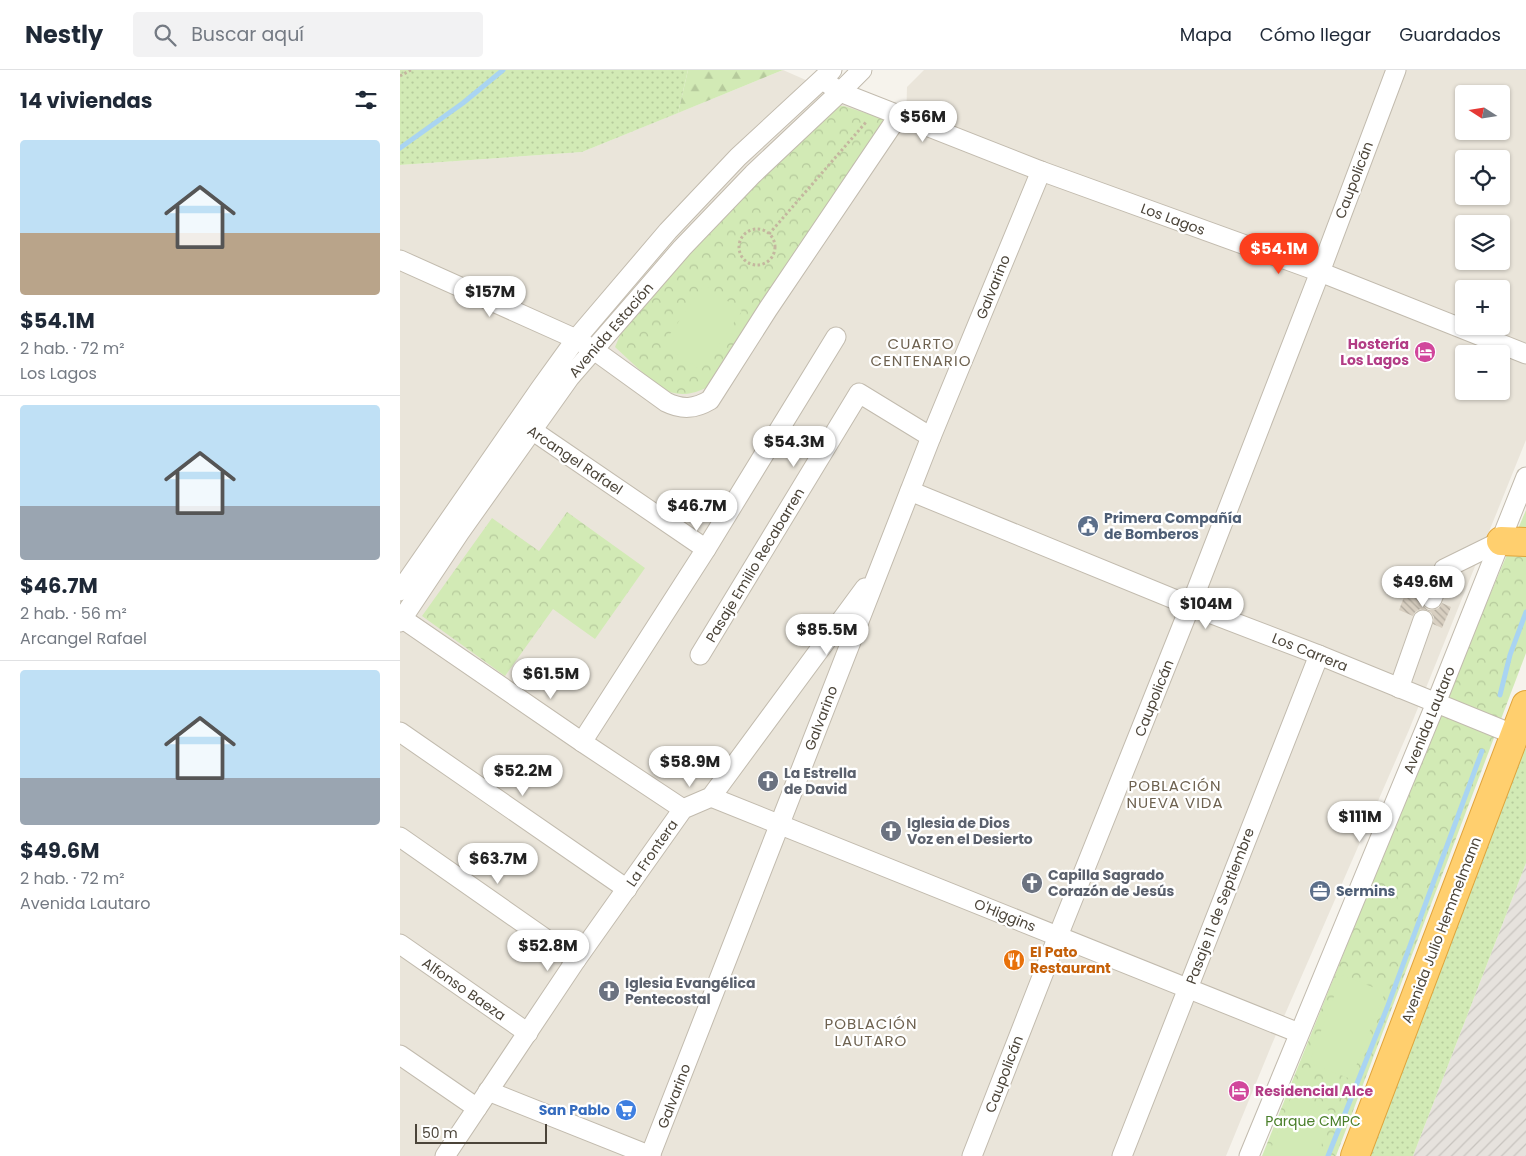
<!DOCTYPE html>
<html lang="es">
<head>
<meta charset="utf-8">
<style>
  :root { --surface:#fff; --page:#f2f2f3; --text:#1f2937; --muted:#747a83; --line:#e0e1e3; --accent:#fc3f1d }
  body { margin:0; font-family:Poppins,sans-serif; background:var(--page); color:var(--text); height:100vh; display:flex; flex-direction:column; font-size:19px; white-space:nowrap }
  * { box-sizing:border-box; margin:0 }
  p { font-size:16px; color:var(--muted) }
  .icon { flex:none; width:28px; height:28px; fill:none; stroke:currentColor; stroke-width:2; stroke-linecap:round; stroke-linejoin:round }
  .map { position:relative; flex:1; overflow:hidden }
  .panel { display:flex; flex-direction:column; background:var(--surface); width:400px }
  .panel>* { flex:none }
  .needle { width:32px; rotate:282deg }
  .tools { position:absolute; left:1055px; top:15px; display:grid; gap:10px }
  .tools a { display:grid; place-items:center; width:55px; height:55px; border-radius:5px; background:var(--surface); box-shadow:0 1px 4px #0004; font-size:25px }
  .scale { position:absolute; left:15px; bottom:12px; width:132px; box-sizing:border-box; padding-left:5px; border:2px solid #4b4439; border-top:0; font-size:14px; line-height:18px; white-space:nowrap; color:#4b4439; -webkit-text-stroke:4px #fff; paint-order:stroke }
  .price { position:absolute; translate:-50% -42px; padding:0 11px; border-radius:18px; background:#fff; color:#222; font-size:16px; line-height:32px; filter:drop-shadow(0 1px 2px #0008) }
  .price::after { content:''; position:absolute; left:50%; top:30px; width:15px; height:11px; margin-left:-8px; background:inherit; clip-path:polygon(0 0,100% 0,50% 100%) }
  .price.selected { background:var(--accent); color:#fff }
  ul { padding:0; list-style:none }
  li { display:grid; align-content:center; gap:10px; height:265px; padding:0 20px }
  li+li { border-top:1px solid var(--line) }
  li span { display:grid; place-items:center; height:155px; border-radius:5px; color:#555 }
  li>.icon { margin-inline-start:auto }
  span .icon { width:90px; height:90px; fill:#fffc; stroke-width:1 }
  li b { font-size:21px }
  h2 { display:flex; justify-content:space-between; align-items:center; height:60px; padding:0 20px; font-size:21px }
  header { display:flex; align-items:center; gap:30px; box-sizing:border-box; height:70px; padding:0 25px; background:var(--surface); border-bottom:1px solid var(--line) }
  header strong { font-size:24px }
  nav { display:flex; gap:28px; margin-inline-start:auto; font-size:18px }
  .search { width:350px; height:45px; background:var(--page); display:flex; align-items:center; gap:12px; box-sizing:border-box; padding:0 18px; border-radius:5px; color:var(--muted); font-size:19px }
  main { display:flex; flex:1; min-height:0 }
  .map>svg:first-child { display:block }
</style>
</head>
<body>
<header>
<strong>Nestly</strong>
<div class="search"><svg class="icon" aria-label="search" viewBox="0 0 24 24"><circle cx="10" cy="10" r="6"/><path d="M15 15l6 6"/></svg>Buscar aquí</div>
<nav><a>Mapa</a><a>Cómo llegar</a><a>Guardados</a></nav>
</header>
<main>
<section class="panel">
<h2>14 viviendas<svg class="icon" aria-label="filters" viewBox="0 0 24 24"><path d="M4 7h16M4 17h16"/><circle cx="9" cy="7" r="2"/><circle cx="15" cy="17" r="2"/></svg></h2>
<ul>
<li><span style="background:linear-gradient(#bfe0f5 60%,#b9a48a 0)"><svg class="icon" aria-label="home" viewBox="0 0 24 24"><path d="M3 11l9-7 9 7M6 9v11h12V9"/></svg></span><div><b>$54.1M</b><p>2 hab. · 72 m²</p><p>Los Lagos</p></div></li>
<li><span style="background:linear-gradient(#bfe0f5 65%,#9aa5b1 0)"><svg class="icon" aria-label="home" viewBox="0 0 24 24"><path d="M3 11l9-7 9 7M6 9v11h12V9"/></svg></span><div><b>$46.7M</b><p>2 hab. · 56 m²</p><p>Arcangel Rafael</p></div></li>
<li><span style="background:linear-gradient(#bfe0f5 70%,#9aa5b1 0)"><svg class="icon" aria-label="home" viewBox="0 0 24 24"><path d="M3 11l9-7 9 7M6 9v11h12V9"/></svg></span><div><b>$49.6M</b><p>2 hab. · 72 m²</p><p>Avenida Lautaro</p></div></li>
</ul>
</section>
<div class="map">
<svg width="1126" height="1086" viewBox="0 0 1126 1086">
  <defs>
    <pattern id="industrial-furrows" width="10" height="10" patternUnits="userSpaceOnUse" patternTransform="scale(1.25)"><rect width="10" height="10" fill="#e6e2dd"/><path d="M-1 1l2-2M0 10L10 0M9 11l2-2" fill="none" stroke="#c7c3be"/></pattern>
    <pattern id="grass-dots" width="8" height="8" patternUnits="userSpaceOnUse" patternTransform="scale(1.25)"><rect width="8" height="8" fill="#d2eab5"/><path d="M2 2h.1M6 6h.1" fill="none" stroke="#b6ca9c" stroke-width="1.8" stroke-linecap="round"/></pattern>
    <pattern id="forest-firs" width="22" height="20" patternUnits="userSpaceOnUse" patternTransform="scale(1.25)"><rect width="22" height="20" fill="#d2eab5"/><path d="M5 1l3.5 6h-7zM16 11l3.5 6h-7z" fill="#b6ca9c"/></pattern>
    <pattern id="park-crowns" width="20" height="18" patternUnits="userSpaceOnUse" patternTransform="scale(1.25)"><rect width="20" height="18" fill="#d2eab5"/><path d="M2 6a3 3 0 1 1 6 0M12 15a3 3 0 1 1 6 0" fill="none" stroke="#b6ca9c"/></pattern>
    <pattern id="building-back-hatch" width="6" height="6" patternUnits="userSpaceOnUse" patternTransform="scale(1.25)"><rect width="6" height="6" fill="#d8cfc1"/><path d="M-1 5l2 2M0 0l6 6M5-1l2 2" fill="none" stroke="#b1aa9e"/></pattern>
  </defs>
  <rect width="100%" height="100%" fill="#f6f3ec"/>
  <!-- residential -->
  <path fill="#eae5da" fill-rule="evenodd" d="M383 0 506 54 507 17 524 0H1126V370L1009 660 872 974 826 1086H0V95L182 82ZM1064 24H1101V61H1064ZM1064 89H1101V126H1064ZM1064 154H1101V191H1064ZM1064 219H1101V256H1064ZM1064 284H1101V321H1064Z"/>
  <!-- industrial -->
  <path fill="url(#industrial-furrows)" d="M1126 793V1086H1013Z"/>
  <!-- grass -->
  <g fill="url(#grass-dots)">
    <path d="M0 0H288L278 43 182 82 0 95Z"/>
    <path d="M1122 679H1126V793L1013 1086H966Z"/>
  </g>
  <!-- forest -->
  <path fill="url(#forest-firs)" d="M288 0H383L278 43Z"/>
  <!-- park -->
  <g fill="url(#park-crowns)">
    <path d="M435 36H444L490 51 309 316C292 326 276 327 258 317L215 277 223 258 318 149Z"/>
    <path d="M1126 440V583L936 1086H862L1054 609Z"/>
    <path d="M167 442 245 498 195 569 153 539 105 606 22 546 92 448 139 481Z"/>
  </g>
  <!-- pitch -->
  <g fill="#d2eab5">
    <path d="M304 215 342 241 301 300 263 274Z"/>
    <path d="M942 905 985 922 951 1009 909 993Z"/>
    <path d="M892 1025 934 1043 917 1086H868Z"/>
  </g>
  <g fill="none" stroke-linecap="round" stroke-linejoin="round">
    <!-- stream -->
    <g stroke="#a9d4f2" stroke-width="5">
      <path d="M0 78 63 33 103 0"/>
      <path d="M1100 625 1110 585 1126 542"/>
      <path d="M928 1086 987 938 1082 681"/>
    </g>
  </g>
  <!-- building -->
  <path fill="url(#building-back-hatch)" d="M1007 519 1022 525 1021 530 1023 536 1028 540H1034L1039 538 1042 533 1051 537 1042 558 1033 554 1034 547 1031 542 1027 540 1020 539 1015 542 1013 546 999 540Z"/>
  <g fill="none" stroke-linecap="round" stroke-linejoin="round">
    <!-- minor casing -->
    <g stroke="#c2bbae" stroke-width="21">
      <g id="minor">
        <path d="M423 10 440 22 641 101 920 202 1126 284"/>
        <path d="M0 190 176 269 194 280 266 332C282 340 295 339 310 330L368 239 499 45"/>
        <path d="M123 354 306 479"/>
        <path d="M510 421 791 536 919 585 1115 665"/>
        <path d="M0 521 140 319 176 269 268 161 338 87 432 0"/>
        <path d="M1032 529 1044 499 1101 471"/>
        <path d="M0 547 182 672 283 739"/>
        <path d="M0 552 60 462 170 307 282 178 353 104 440 22 462 0"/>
        <path d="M300 585 459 323 531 367"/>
        <path d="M999 618 1023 550"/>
        <path d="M0 662 227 819"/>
        <path d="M182 672 306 479 436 267"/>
        <path d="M311 727 899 963"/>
        <path d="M0 767 176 890"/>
        <path d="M0 874 128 963"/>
        <path d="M0 985 77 1038"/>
        <path d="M88 1021 251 1086"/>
        <path d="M45 1086 176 890 283 739 311 727 465 518"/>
        <path d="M250 1086 531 367 641 101"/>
        <path d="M572 1086 658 866 797 519 920 202 996 0"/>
        <path d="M722 1086 919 585"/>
        <path d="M849 1086 1036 633 1126 407"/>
      </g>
    </g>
    <!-- highway casing -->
    <g stroke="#e0a43c" stroke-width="30">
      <g id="highway">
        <path d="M1101 471 1126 472"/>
        <path d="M955 1086 1126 635"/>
      </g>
    </g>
    <!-- path -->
    <g stroke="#c4b79f" stroke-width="3" stroke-dasharray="2.5 2.5" stroke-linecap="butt">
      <path d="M0 6 11 0"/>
      <circle cx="357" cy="177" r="18"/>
      <path d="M369 164 467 51"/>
    </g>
    <!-- minor -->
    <use href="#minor" stroke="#fff" stroke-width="19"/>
    <!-- highway -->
    <use href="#highway" stroke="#ffcf6e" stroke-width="28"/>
  </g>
  <!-- icons -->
  <defs>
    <g id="hotel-disc" transform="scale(1.125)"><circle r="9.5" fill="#d1479c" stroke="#fff"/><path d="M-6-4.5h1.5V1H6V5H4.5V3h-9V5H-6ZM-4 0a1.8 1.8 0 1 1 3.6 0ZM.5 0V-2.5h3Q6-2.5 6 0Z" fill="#fff"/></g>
    <g id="civic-disc" transform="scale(1.125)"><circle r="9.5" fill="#5c6f8a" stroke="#fff"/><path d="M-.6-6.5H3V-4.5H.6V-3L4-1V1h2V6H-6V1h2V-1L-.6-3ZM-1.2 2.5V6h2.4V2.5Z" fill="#fff"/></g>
    <g id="church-disc" transform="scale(1.125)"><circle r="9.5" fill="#6b7280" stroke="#fff"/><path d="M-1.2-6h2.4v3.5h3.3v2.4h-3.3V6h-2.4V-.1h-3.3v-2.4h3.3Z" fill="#fff"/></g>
    <g id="office-disc" transform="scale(1.125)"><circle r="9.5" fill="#5c6f8a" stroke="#fff"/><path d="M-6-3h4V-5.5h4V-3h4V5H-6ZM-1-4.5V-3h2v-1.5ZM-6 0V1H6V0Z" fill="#fff"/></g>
    <g id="restaurant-disc" transform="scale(1.125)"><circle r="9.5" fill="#e8710a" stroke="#fff"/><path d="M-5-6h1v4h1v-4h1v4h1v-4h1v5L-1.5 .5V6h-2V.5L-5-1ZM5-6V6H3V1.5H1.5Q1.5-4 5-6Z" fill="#fff"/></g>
    <g id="supermarket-disc" transform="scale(1.125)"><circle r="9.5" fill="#3f7fe0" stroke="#fff"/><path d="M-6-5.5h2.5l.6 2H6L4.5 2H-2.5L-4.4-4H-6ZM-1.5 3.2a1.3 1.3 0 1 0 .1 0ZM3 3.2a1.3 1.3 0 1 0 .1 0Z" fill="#fff"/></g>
  </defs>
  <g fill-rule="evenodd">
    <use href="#hotel-disc" x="1025" y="282"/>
    <use href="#civic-disc" x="688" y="456"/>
    <use href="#church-disc" x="368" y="711"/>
    <use href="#church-disc" x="491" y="761"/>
    <use href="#church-disc" x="632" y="813"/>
    <use href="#office-disc" x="920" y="821"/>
    <use href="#restaurant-disc" x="614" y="890"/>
    <use href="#church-disc" x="209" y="921"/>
    <use href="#hotel-disc" x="839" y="1021"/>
    <use href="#supermarket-disc" x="226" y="1040"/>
  </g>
  <g text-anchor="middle" stroke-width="4.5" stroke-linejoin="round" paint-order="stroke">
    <!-- street labels -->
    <g font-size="14" fill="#4b4439" stroke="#fff">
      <text transform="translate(954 110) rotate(-69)" y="5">Caupolicán</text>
      <text transform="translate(773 149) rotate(20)" y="5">Los Lagos</text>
      <text transform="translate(593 217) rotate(-68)" y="5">Galvarino</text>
      <text transform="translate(211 260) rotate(-49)" y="5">Avenida Estación</text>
      <text transform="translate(175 390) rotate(34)" y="5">Arcangel Rafael</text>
      <text transform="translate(355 495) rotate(-59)" y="5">Pasaje Emilio Recabarren</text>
      <text transform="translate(910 582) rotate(22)" y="5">Los Carrera</text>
      <text transform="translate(754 628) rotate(-68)" y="5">Caupolicán</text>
      <text transform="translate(421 648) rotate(-69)" y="5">Galvarino</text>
      <text transform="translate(1029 650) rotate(-68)" y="5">Avenida Lautaro</text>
      <text transform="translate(252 783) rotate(-55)" y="5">La Frontera</text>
      <text transform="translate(820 836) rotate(-69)" y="5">Pasaje 11 de Septiembre</text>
      <text transform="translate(605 845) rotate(22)" y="5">O'Higgins</text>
      <text transform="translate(1041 860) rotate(-69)" y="5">Avenida Julio Hemmelmann</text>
      <text transform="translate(64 919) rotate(35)" y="5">Alfonso Baeza</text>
      <text transform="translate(604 1004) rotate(-69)" y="5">Caupolicán</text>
      <text transform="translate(274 1026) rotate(-69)" y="5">Galvarino</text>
    </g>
    <!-- hotel labels -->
    <g font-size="14" font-weight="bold" fill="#b23c85" stroke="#fff" text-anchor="end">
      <text x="1009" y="279">Hostería<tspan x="1009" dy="16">Los Lagos</tspan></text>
      <text x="855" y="1026" text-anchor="start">Residencial Alce</text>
    </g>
    <!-- service labels -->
    <g font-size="14" font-weight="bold" fill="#4e5e75" stroke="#fff" text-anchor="start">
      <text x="704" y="453">Primera Compañía<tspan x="704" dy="16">de Bomberos</tspan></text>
      <text x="936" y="826">Sermins</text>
    </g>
    <!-- worship labels -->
    <g font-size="14" font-weight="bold" fill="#5b616d" stroke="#fff" text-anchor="start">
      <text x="384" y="708">La Estrella<tspan x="384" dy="16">de David</tspan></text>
      <text x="507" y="758">Iglesia de Dios<tspan x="507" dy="16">Voz en el Desierto</tspan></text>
      <text x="648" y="810">Capilla Sagrado<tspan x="648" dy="16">Corazón de Jesús</tspan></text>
      <text x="225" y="918">Iglesia Evangélica<tspan x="225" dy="16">Pentecostal</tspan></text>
    </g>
    <!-- food labels -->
    <g font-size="14" font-weight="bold" fill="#c56008" stroke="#fff" text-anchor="start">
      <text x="630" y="887">El Pato<tspan x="630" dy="16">Restaurant</tspan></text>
    </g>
    <!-- shop labels -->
    <g font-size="14" font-weight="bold" fill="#366cbe" stroke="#fff" text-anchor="end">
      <text x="210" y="1045">San Pablo</text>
    </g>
    <!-- park labels -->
    <g font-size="14" fill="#4a7f2a" stroke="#fff">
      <text x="913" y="1056">Parque CMPC</text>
    </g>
    <!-- neighbourhood labels -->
    <g font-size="15" letter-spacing="1" fill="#6e6250" stroke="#fff">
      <text x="521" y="279">CUARTO<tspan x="521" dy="17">CENTENARIO</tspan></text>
      <text x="775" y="721">POBLACIÓN<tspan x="775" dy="17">NUEVA VIDA</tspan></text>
      <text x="471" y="959">POBLACIÓN<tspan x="471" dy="17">LAUTARO</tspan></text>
    </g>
  </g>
</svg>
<div class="tools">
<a><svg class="needle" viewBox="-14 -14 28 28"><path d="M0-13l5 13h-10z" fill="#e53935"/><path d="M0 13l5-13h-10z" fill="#747a83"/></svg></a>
<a><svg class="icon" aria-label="locate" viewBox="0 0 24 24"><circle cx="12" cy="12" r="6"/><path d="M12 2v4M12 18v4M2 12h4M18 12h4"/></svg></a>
<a><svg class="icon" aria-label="layers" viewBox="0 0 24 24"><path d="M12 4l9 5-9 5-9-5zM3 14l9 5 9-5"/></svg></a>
<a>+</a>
<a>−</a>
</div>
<div class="scale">50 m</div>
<b class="price" style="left:523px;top:73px">$56M</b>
<b class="price selected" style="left:879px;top:205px">$54.1M</b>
<b class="price" style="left:90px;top:248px">$157M</b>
<b class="price" style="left:394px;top:398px">$54.3M</b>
<b class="price" style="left:297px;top:462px">$46.7M</b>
<b class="price" style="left:1023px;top:538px">$49.6M</b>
<b class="price" style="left:806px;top:560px">$104M</b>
<b class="price" style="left:427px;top:586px">$85.5M</b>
<b class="price" style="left:151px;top:630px">$61.5M</b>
<b class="price" style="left:290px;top:718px">$58.9M</b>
<b class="price" style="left:123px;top:727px">$52.2M</b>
<b class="price" style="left:960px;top:773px">$111M</b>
<b class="price" style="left:98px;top:815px">$63.7M</b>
<b class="price" style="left:148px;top:902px">$52.8M</b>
</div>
</main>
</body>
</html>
